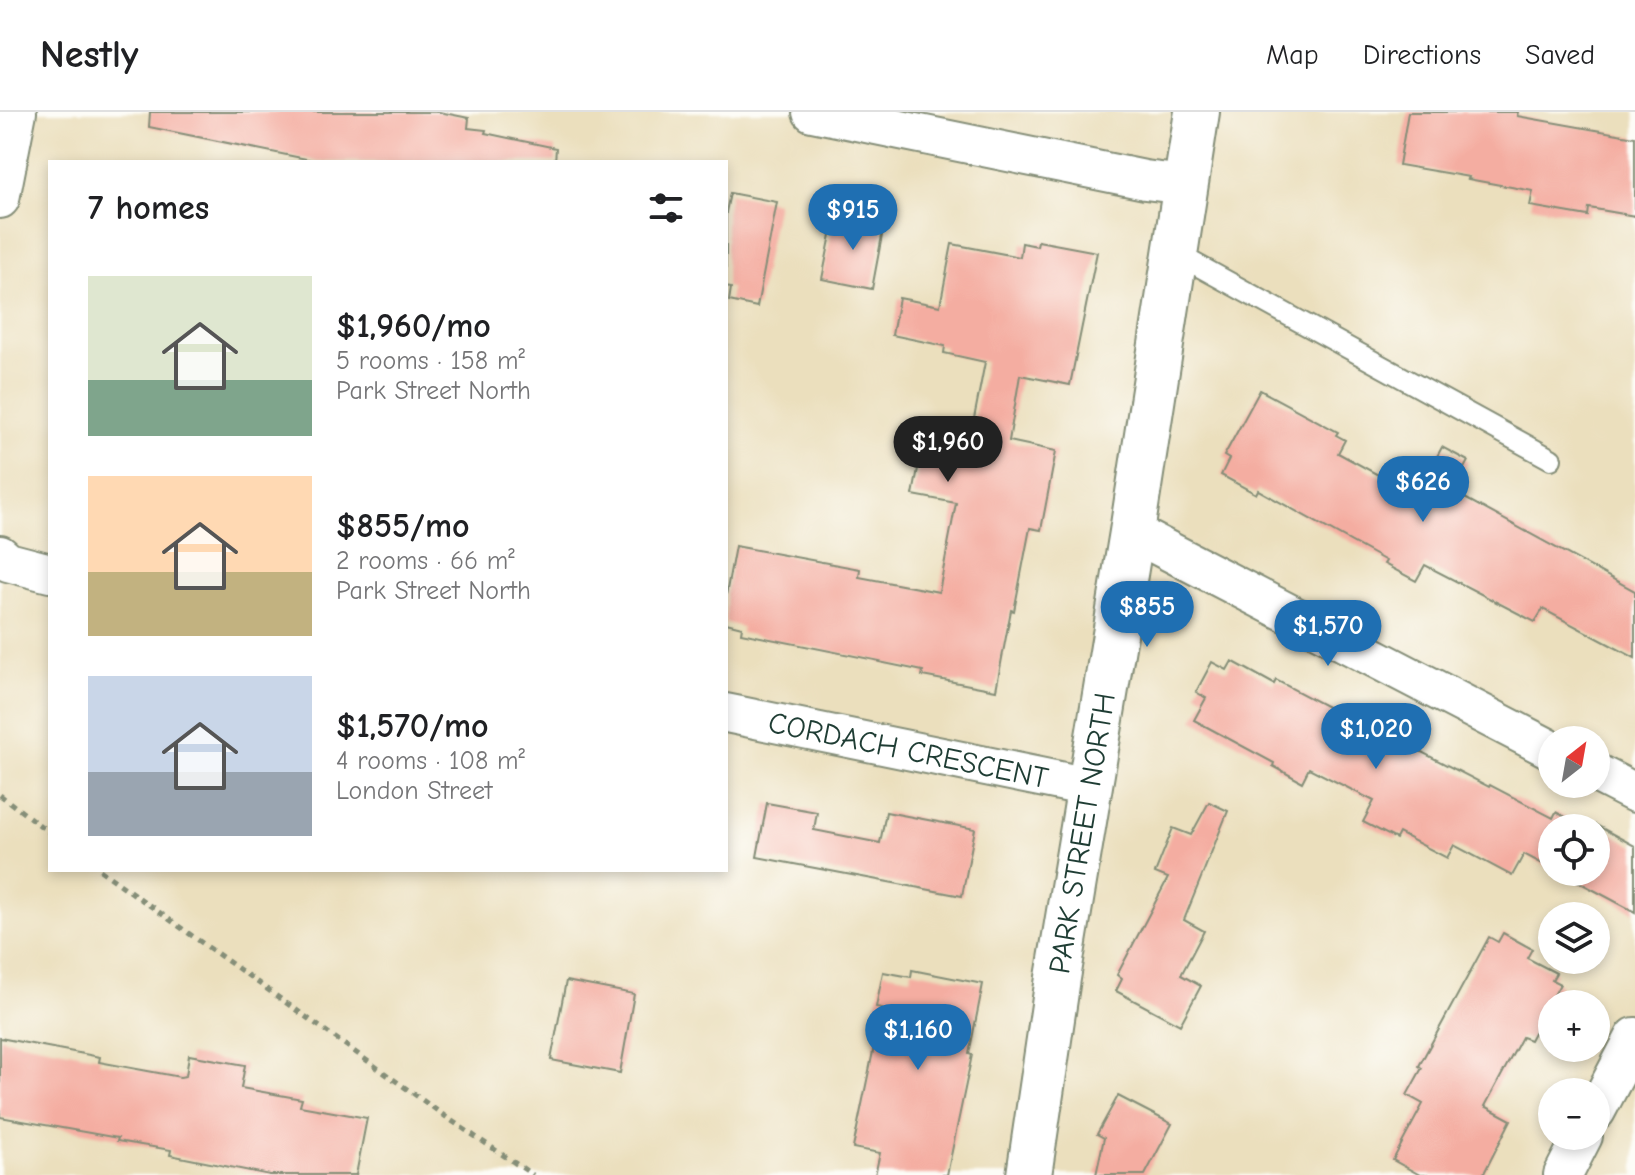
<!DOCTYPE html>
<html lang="en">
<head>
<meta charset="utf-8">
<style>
  :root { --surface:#fff; --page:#f6f6f6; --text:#202124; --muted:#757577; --line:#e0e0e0; --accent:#1f6fb2 }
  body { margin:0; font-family:"Comic Neue",sans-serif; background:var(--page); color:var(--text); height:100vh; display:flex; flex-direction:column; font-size:30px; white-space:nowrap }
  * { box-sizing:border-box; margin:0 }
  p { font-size:26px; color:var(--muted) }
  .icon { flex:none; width:44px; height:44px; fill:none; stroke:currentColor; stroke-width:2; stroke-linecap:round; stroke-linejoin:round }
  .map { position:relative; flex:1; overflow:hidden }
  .sheet { position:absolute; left:48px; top:48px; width:680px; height:712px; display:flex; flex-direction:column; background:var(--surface); border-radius:0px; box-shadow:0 4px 12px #0003 }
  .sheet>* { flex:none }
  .needle { width:52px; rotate:31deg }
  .tools { position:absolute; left:1538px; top:614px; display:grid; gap:16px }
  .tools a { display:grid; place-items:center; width:72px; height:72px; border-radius:50%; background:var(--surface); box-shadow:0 4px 12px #0003; font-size:40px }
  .price { position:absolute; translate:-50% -68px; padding:0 18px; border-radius:28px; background:var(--accent); color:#fff; font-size:26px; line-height:52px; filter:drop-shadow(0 2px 4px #0008) }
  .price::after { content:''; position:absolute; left:50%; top:48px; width:24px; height:18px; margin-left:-12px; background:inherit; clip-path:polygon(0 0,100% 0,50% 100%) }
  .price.active { background:#222; color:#fff }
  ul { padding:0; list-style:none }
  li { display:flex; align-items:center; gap:24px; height:200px; padding:0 40px }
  li span { display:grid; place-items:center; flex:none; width:224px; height:160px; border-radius:0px; color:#555 }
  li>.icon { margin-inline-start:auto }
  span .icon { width:96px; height:96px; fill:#fffc; stroke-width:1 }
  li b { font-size:34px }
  h2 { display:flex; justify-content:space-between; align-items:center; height:96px; padding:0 40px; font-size:34px }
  header { display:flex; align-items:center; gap:48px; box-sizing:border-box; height:112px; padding:0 40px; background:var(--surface); border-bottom:2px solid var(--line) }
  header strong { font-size:38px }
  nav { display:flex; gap:44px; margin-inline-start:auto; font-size:28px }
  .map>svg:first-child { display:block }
</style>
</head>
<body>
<header>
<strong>Nestly</strong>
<nav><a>Map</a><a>Directions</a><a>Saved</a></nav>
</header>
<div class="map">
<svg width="1635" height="1063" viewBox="0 0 1635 1063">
  <rect width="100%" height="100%" fill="#fdfcf7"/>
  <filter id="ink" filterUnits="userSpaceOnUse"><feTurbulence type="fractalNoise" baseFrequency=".0125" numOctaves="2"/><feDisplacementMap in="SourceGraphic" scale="16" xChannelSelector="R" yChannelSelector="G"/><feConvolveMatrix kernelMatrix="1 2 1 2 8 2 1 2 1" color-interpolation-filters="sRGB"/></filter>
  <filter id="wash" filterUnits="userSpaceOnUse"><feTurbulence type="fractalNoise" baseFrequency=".006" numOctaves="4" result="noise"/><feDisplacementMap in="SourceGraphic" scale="32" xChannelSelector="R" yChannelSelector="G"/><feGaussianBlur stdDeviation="1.8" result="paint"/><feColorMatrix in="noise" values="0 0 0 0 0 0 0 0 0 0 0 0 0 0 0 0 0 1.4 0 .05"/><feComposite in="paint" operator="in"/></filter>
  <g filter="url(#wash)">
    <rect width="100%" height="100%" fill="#ebdfbd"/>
    <g id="blocks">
      <!-- building -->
      <g fill="#f4ada1">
        <path d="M150 0H439L469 6 468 16 486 18 485 21 556 36 555 50H321L149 15Z"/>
        <path d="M1408 0H1518L1517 4 1635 25V104L1589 96 1588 104 1530 94 1533 79 1468 67 1469 65 1399 53Z"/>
        <path d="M730 81 777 90 757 195 729 189 731 176 726 175V100Z"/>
        <path d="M835 103 884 113 872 177 822 167Z"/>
        <path d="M1038 129 1097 140 1070 273 1020 263 1009 329 1056 339 1041 418 1030 416 1014 499 1011 498 996 578 922 564 923 559 879 550 880 549 741 521 742 515 726 511V483L735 434 860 457 859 465 939 480 956 391 913 383 926 314 971 322 985 250 944 241 945 234 892 223 899 186 940 194 952 132 1020 145 1022 131 1037 134Z"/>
        <path d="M1260 278 1338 320 1336 323 1345 328 1338 341 1411 381 1420 364 1425 367 1442 335 1468 349 1452 379 1635 479V546L1543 497 1535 510 1425 453 1416 469 1384 452 1386 449 1258 378 1256 382 1221 363 1229 347 1224 344Z"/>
        <path d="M1232 549 1274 572 1276 568 1358 611 1360 608 1489 675 1490 673 1553 706 1556 700 1587 716H1552V757L1524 742 1512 764 1454 733 1447 746 1399 721 1396 727 1363 710 1374 689 1309 656 1302 670 1273 654 1274 651 1194 608 1206 586 1196 580 1212 550 1227 558Z"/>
        <path d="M1209 690 1228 699 1184 808 1204 819 1181 863 1201 874 1180 913 1116 879 1122 867 1117 863 1168 766 1155 761 1173 716 1191 723Z"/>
        <path d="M767 691 817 700 814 718 880 731 886 700 975 717 962 784 757 745Z"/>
        <path d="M1596 713 1635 734V800L1560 760H1596Z"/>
        <path d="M1503 821 1532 837 1527 846 1556 861 1552 868 1560 872 1530 928 1522 925 1485 994 1511 1008 1483 1063H1420L1393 1048 1423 992 1407 983 1422 956 1419 954 1489 825 1498 830Z"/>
        <path d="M912 858 983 872 969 942 972 943 947 1063H875L880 1041 853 1036 882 896 876 895 883 860 911 865Z"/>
        <path d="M566 869 634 882 620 961 551 948Z"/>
        <path d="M0 926 100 945 99 950 180 965 186 964 189 943 245 953 241 976 302 987 300 994 367 1006 356 1063H270L170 1043 171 1038 117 1029 118 1026 0 1005Z"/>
        <path d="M1118 984 1172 1012 1145 1063H1096L1104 1026 1097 1022Z"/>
      </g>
    </g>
  </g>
  <g filter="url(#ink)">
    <use href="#blocks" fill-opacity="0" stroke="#858e78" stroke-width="2"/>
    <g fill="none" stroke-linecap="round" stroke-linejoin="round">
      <!-- service casing -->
      <g stroke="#858e78" stroke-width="24">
        <path id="service" d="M1175 141 1551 347"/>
      </g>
      <!-- minor casing -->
      <g stroke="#858e78" stroke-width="42">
        <g id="minor">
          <path d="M812 0 1145 68 1185 73"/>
          <path d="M0 87 17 0"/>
          <path d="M1132 420 1552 638"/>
          <path d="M0 443 8 450 50 461"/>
          <path id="s1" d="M726 601 1089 675"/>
          <path d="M1596 661 1635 681"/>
          <path d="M1596 999 1635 925"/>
          <path d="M1563 1063 1583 1024"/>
        </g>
      </g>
      <!-- tertiary casing -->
      <g stroke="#858e78" stroke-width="48">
        <g id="tertiary">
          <path id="s2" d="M1029 1063 1058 866 1132 420 1197 0"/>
        </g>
      </g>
      <!-- path -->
      <g stroke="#858e78" stroke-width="5" stroke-dasharray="6 6" stroke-linecap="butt">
        <path d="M0 683 50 721"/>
        <path d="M100 758 449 1007 533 1063"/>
      </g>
      <!-- service -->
      <use href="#service" stroke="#fff" stroke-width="20"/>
      <!-- minor -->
      <use href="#minor" stroke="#fff" stroke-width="38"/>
      <!-- tertiary -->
      <use href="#tertiary" stroke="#fff" stroke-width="44"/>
    </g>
  </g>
  <g text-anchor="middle" stroke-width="7" stroke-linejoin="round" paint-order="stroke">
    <!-- street labels -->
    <g font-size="30" fill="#1f3d34" stroke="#fdfcf7">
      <text dy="10" stroke="none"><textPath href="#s1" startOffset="186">CORDACH CRESCENT</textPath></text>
      <text dy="10" stroke="none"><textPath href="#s2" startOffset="346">PARK STREET NORTH</textPath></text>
    </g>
  </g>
</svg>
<div class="tools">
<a><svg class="needle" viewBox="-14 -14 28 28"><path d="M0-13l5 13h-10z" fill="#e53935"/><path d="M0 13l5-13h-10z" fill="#757577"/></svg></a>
<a><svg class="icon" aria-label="locate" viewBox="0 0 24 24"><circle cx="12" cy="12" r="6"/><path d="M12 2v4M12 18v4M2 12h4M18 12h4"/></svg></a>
<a><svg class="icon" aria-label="layers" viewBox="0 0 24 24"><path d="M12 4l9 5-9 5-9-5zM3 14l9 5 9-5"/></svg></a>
<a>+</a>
<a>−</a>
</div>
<b class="price" style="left:853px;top:140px">$915</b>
<b class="price active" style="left:948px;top:372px">$1,960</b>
<b class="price" style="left:1423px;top:412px">$626</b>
<b class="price" style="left:1147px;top:537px">$855</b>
<b class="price" style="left:1328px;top:556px">$1,570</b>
<b class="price" style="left:1376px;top:659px">$1,020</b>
<b class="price" style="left:918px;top:960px">$1,160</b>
<section class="sheet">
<h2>7 homes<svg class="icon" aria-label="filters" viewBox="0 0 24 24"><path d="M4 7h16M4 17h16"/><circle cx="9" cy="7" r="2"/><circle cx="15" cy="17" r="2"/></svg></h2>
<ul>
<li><span style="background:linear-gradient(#dfe7d0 65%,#7fa58c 0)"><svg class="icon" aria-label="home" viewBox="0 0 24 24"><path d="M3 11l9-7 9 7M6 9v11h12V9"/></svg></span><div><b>$1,960/mo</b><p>5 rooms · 158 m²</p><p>Park Street North</p></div></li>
<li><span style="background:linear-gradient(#ffd9b3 60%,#c2b280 0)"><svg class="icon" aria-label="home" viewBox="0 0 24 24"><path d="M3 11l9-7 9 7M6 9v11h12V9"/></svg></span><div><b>$855/mo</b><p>2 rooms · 66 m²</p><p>Park Street North</p></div></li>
<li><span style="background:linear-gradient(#c9d6e8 60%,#9aa5b1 0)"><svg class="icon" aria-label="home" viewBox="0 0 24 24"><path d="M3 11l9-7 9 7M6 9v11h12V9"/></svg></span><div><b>$1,570/mo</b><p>4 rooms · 108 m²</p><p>London Street</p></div></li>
</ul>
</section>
</div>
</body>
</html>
